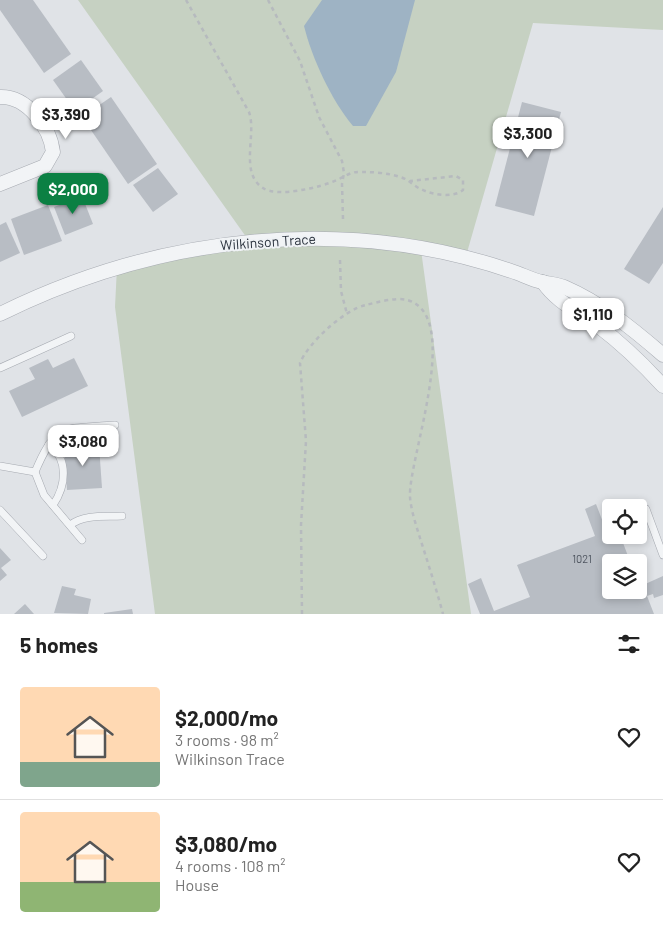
<!DOCTYPE html>
<html lang="en">
<head>
<meta charset="utf-8">
<style>
  :root { --surface:#fff; --page:#f2f2f2; --text:#222; --muted:#767676; --line:#e0e0e0; --accent:#0b8043 }
  body { margin:0; font-family:Barlow,sans-serif; background:var(--page); color:var(--text); height:100vh; display:flex; flex-direction:column; font-size:19px; white-space:nowrap }
  * { box-sizing:border-box; margin:0 }
  p { font-size:16px; color:var(--muted) }
  .icon { flex:none; width:28px; height:28px; fill:none; stroke:currentColor; stroke-width:2; stroke-linecap:round; stroke-linejoin:round }
  .map { position:relative; height:614px; overflow:hidden }
  .sheet { display:flex; flex-direction:column; background:var(--surface); flex:1 }
  .sheet>* { flex:none }
  .tools { position:absolute; left:602px; top:499px; display:grid; gap:10px }
  .tools a { display:grid; place-items:center; width:45px; height:45px; border-radius:5px; background:var(--surface); box-shadow:0 2px 8px #0003; font-size:25px }
  .price { position:absolute; translate:-50% -42px; padding:0 11px; border-radius:10px; background:#fff; color:#222; font-size:16px; line-height:32px; filter:drop-shadow(0 1px 2px #0008) }
  .price::after { content:''; position:absolute; left:50%; top:30px; width:15px; height:11px; margin-left:-8px; background:inherit; clip-path:polygon(0 0,100% 0,50% 100%) }
  .price.on { background:var(--accent); color:#fff }
  ul { padding:0; list-style:none }
  li { display:flex; align-items:center; gap:15px; height:125px; padding:0 20px }
  li+li { border-top:1px solid var(--line) }
  li span { display:grid; place-items:center; flex:none; width:140px; height:100px; border-radius:5px; color:#555 }
  li>.icon { margin-inline-start:auto }
  span .icon { width:60px; height:60px; fill:#fffc; stroke-width:1 }
  li b { font-size:21px }
  h2 { display:flex; justify-content:space-between; align-items:center; height:60px; padding:0 20px; font-size:21px }
  .map>svg:first-child { display:block }
</style>
</head>
<body>
<div class="map">
<svg width="663" height="614" viewBox="0 0 663 614">
  <rect width="100%" height="100%" fill="#e0e3e7"/>
  <!-- green -->
  <path fill="#c6d1c2" d="M78 0H663V30L533 23 466 256 421 250 471 614H155L115 307 117 267 249 241Z"/>
  <!-- water -->
  <path fill="#9eb3c4" d="M322 0H415L396 72 366 126H353C331 100 312 58 304 26Z"/>
  <!-- building -->
  <g fill="#b8bdc4">
    <path d="M0 0H33L71 54 44 73 0 10Z"/>
    <path d="M81 60 103 91 75 111 53 80Z"/>
    <path d="M111 97 157 164 128 184 82 117Z"/>
    <path d="M522 102 561 112 534 216 495 206Z"/>
    <path d="M158 168 178 194 153 212 133 185Z"/>
    <path d="M82 196 93 224 65 235 54 207Z"/>
    <path d="M48 205 62 241 24 255 11 219Z"/>
    <path d="M663 207V263L649 284 624 269Z"/>
    <path d="M6 222 20 253 0 262V225Z"/>
    <path d="M74 358 88 386 22 417 9 391 35 379 29 368 48 359 53 368Z"/>
    <path d="M99 445 102 488 67 490 64 447Z"/>
    <path d="M596 504 606 530 611 528V535H620L628 556 631 555 634 562H611V590H639V576L643 585 663 576V595L654 598 653 594 647 596 654 614H480L468 584 481 578 494 611 530 597 517 565 595 536 585 509Z"/>
    <path d="M0 548 11 560 1 568 7 575 0 581Z"/>
    <path d="M62 586 76 589 74 595 91 599 88 614 54 613Z"/>
    <path d="M25 604 34 614H14Z"/>
    <path d="M132 609 133 614H104V613Z"/>
  </g>
  <g fill="none" stroke-linecap="round" stroke-linejoin="round">
    <!-- lane casing -->
    <g stroke="#a6aab1" stroke-width="8">
      <g id="lane">
        <path d="M0 368 71 336"/>
        <path d="M49 444C69 460 66 486 53 505"/>
        <path d="M0 466 35 472C56 422 64 429 115 425"/>
        <path d="M35 472 44 495 82 540"/>
        <path d="M646 509 663 555"/>
        <path d="M0 510 43 556"/>
        <path d="M70 525C85 514 104 517 122 516"/>
      </g>
    </g>
    <!-- street casing -->
    <g stroke="#a6aab1" stroke-width="15">
      <g id="street">
        <path d="M0 97C27 96 50 127 53 152L45 166 0 184"/>
        <path d="M543 282C556 302 579 312 597 325 621 343 643 364 663 386"/>
        <path d="M0 314C160 235 347 213 517 273 525 276 533 280 542 282 549 284 557 284 564 287 601 303 633 329 663 355"/>
      </g>
    </g>
    <!-- path -->
    <g stroke="#b6babe" stroke-width="2.5" stroke-dasharray="4 4" stroke-linecap="butt">
      <path d="M186 0 249 112C257 134 239 173 263 188 277 198 322 187 337 180 346 176 351 171 362 172 374 172 388 173 400 177 409 179 414 187 423 190 433 195 454 198 463 190V180L456 176 410 181"/>
      <path d="M268 0 300 61 319 117 342 161 344 173 342 184 343 219"/>
      <path d="M340 260 341 291 347 314"/>
      <path d="M302 614 301 525 306 441 300 363C308 343 345 309 366 305 378 302 396 297 407 300 464 315 408 459 410 497 411 510 416 525 420 538 428 563 436 588 443 614"/>
    </g>
    <!-- lane -->
    <use href="#lane" stroke="#f2f4f6" stroke-width="7"/>
    <!-- street -->
    <use href="#street" stroke="#f2f4f6" stroke-width="14"/>
  </g>
  <g text-anchor="middle" stroke-width="4" stroke-linejoin="round" paint-order="stroke">
    <!-- number labels -->
    <g font-size="11" fill="#4e555f">
      <text x="582" y="563">1021</text>
    </g>
    <!-- street labels -->
    <g font-size="14" fill="#2a323d" stroke="#eff2f5">
      <text transform="translate(268 242) rotate(-4)" y="5">Wilkinson Trace</text>
    </g>
  </g>
</svg>
<div class="tools">
<a><svg class="icon" aria-label="locate" viewBox="0 0 24 24"><circle cx="12" cy="12" r="6"/><path d="M12 2v4M12 18v4M2 12h4M18 12h4"/></svg></a>
<a><svg class="icon" aria-label="layers" viewBox="0 0 24 24"><path d="M12 4l9 5-9 5-9-5zM3 14l9 5 9-5"/></svg></a>
</div>
<b class="price" style="left:66px;top:140px">$3,390</b>
<b class="price" style="left:528px;top:159px">$3,300</b>
<b class="price on" style="left:73px;top:215px">$2,000</b>
<b class="price" style="left:593px;top:340px">$1,110</b>
<b class="price" style="left:83px;top:467px">$3,080</b>
</div>
<section class="sheet">
<h2>5 homes<svg class="icon" aria-label="filters" viewBox="0 0 24 24"><path d="M4 7h16M4 17h16"/><circle cx="9" cy="7" r="2"/><circle cx="15" cy="17" r="2"/></svg></h2>
<ul>
<li><span style="background:linear-gradient(#ffd9b3 75%,#7fa58c 0)"><svg class="icon" aria-label="home" viewBox="0 0 24 24"><path d="M3 11l9-7 9 7M6 9v11h12V9"/></svg></span><div><b>$2,000/mo</b><p>3 rooms · 98 m²</p><p>Wilkinson Trace</p></div><svg class="icon" aria-label="heart" viewBox="0 0 24 24"><path d="M12 20l-8-8c-3-5 5-10 8-4 3-6 11-1 8 4z"/></svg></li>
<li><span style="background:linear-gradient(#ffd9b3 70%,#8fb573 0)"><svg class="icon" aria-label="home" viewBox="0 0 24 24"><path d="M3 11l9-7 9 7M6 9v11h12V9"/></svg></span><div><b>$3,080/mo</b><p>4 rooms · 108 m²</p><p>House</p></div><svg class="icon" aria-label="heart" viewBox="0 0 24 24"><path d="M12 20l-8-8c-3-5 5-10 8-4 3-6 11-1 8 4z"/></svg></li>
</ul>
</section>
</body>
</html>
